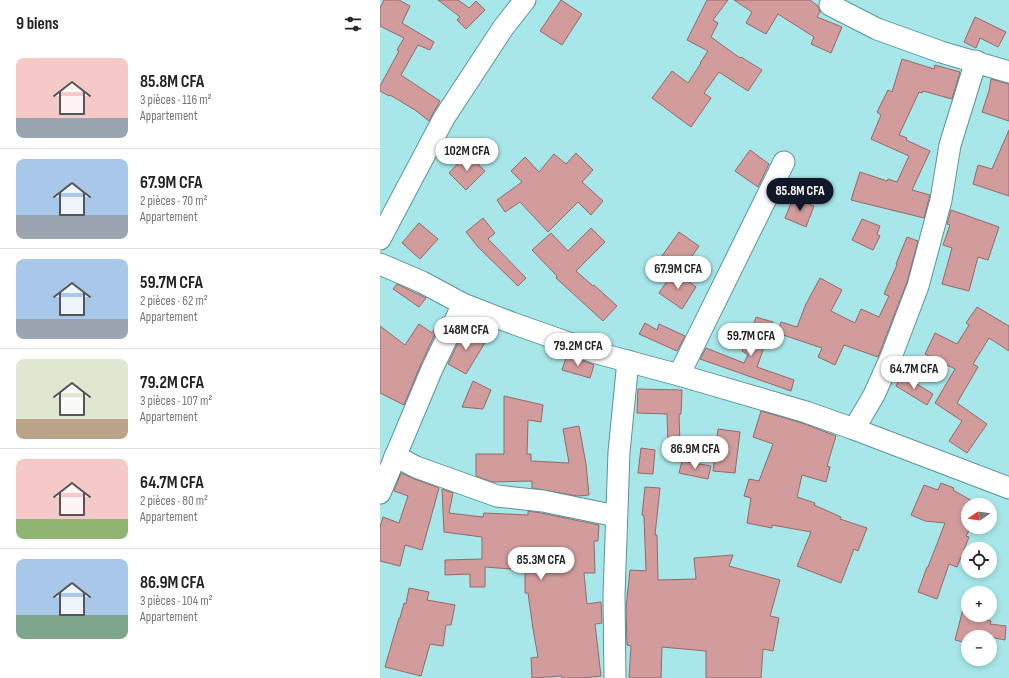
<!DOCTYPE html>
<html lang="fr">
<head>
<meta charset="utf-8">
<style>
  :root { --surface:#fff; --page:#f6f6f6; --text:#222; --muted:#767676; --line:#e0e0e0; --accent:#111827 }
  body { margin:0; font-family:"Sofia Sans Condensed",sans-serif; background:var(--page); color:var(--text); height:100vh; display:flex; flex-direction:column; font-size:15px; white-space:nowrap }
  * { box-sizing:border-box; margin:0 }
  p { font-size:13px; color:var(--muted) }
  .icon { flex:none; width:22px; height:22px; fill:none; stroke:currentColor; stroke-width:2; stroke-linecap:round; stroke-linejoin:round }
  .map { position:relative; flex:1; overflow:hidden }
  .panel { display:flex; flex-direction:column; background:var(--surface); width:380px }
  .panel>* { flex:none }
  .needle { width:26px; rotate:257deg }
  .buttons { position:absolute; left:581px; top:498px; display:grid; gap:8px }
  .buttons a { display:grid; place-items:center; width:36px; height:36px; border-radius:50%; background:var(--surface); box-shadow:0 2px 6px #0003; font-size:20px }
  .price { position:absolute; translate:-50% -34px; padding:0 9px; border-radius:14px; background:#fff; color:#222; font-size:13px; line-height:26px; filter:drop-shadow(0 1px 2px #0008) }
  .price::after { content:''; position:absolute; left:50%; top:24px; width:12px; height:9px; margin-left:-6px; background:inherit; clip-path:polygon(0 0,100% 0,50% 100%) }
  .price.current { background:var(--accent); color:#fff }
  ul { padding:0; list-style:none }
  li { display:flex; align-items:center; gap:12px; height:100px; padding:0 16px }
  li+li { border-top:1px solid var(--line) }
  li span { display:grid; place-items:center; flex:none; width:112px; height:80px; border-radius:8px; color:#555 }
  li>.icon { margin-inline-start:auto }
  span .icon { width:48px; height:48px; fill:#fffc; stroke-width:1 }
  li b { font-size:17px }
  h2 { display:flex; justify-content:space-between; align-items:center; height:48px; padding:0 16px; font-size:17px }
  main { display:flex; flex:1; min-height:0 }
  .map>svg:first-child { display:block }
</style>
</head>
<body>
<main>
<section class="panel">
<h2>9 biens<svg class="icon" aria-label="filters" viewBox="0 0 24 24"><path d="M4 7h16M4 17h16"/><circle cx="9" cy="7" r="2"/><circle cx="15" cy="17" r="2"/></svg></h2>
<ul>
<li><span style="background:linear-gradient(#f6c9c9 75%,#9aa5b1 0)"><svg class="icon" aria-label="home" viewBox="0 0 24 24"><path d="M3 11l9-7 9 7M6 9v11h12V9"/></svg></span><div><b>85.8M CFA</b><p>3 pièces · 116 m²</p><p>Appartement</p></div></li>
<li><span style="background:linear-gradient(#a9c7e8 70%,#9aa5b1 0)"><svg class="icon" aria-label="home" viewBox="0 0 24 24"><path d="M3 11l9-7 9 7M6 9v11h12V9"/></svg></span><div><b>67.9M CFA</b><p>2 pièces · 70 m²</p><p>Appartement</p></div></li>
<li><span style="background:linear-gradient(#a9c7e8 75%,#9aa5b1 0)"><svg class="icon" aria-label="home" viewBox="0 0 24 24"><path d="M3 11l9-7 9 7M6 9v11h12V9"/></svg></span><div><b>59.7M CFA</b><p>2 pièces · 62 m²</p><p>Appartement</p></div></li>
<li><span style="background:linear-gradient(#dfe7d0 75%,#b9a48a 0)"><svg class="icon" aria-label="home" viewBox="0 0 24 24"><path d="M3 11l9-7 9 7M6 9v11h12V9"/></svg></span><div><b>79.2M CFA</b><p>3 pièces · 107 m²</p><p>Appartement</p></div></li>
<li><span style="background:linear-gradient(#f6c9c9 75%,#8fb573 0)"><svg class="icon" aria-label="home" viewBox="0 0 24 24"><path d="M3 11l9-7 9 7M6 9v11h12V9"/></svg></span><div><b>64.7M CFA</b><p>2 pièces · 80 m²</p><p>Appartement</p></div></li>
<li><span style="background:linear-gradient(#a9c7e8 70%,#7fa58c 0)"><svg class="icon" aria-label="home" viewBox="0 0 24 24"><path d="M3 11l9-7 9 7M6 9v11h12V9"/></svg></span><div><b>86.9M CFA</b><p>3 pièces · 104 m²</p><p>Appartement</p></div></li>
</ul>
</section>
<div class="map">
<svg width="629" height="678" viewBox="0 0 629 678">
  <rect width="100%" height="100%" fill="#a7e7e9"/>
  <!-- building -->
  <g fill="#d29c9d" stroke="#986667">
    <path d="M4 0H19L30 6 22 23 54 42 50 50 38 45 21 75 60 101 49 121 35 110 10 95 9 96 0 91V86L19 51 17 50 24 38 0 26V8Z"/>
    <path d="M58 0H78L89 8 96 1 105 10 86 29 77 20 80 17Z"/>
    <path d="M181 0 202 14 182 45 160 31Z"/>
    <path d="M327 0H348L333 20 338 23 331 37 360 58 361 57 382 70 368 91 339 72 324 93 331 98 311 127 272 98 292 71 308 83 321 63H320L328 51 307 40Z"/>
    <path d="M354 0H430L438 6 440 12 437 17 462 27 451 53 431 44 434 37 398 14 386 34 366 23 372 12Z"/>
    <path d="M595 17 626 32 618 47 600 38 596 48 584 42Z"/>
    <path d="M522 59 554 69 555 65 580 72 572 99 543 91 542 93 539 92 519 135 527 138 526 140 550 151 532 190 550 195 544 218 471 200 480 172 507 181 508 179 517 182 529 156 491 139 501 115 497 112 508 90 512 92Z"/>
    <path d="M611 79 629 84V121L602 112 609 91Z"/>
    <path d="M629 130V196L593 184 598 165 612 169Z"/>
    <path d="M370 150 389 164 378 187 355 171Z"/>
    <path d="M196 153 213 170 202 182 223 201 211 215 198 202 168 232 140 202 125 212 117 200 142 182 131 171 145 157 159 172 174 154 186 164Z"/>
    <path d="M87 154 105 171 86 190 69 173Z"/>
    <path d="M413 198 434 206 426 227 405 218Z"/>
    <path d="M571 210 619 227 608 260 598 257 589 291 562 284 572 248 563 245 570 225 567 224Z"/>
    <path d="M103 218 115 233 108 239 146 278 138 286 98 247 86 232Z"/>
    <path d="M482 219 500 226 497 234 500 236 493 250 472 240Z"/>
    <path d="M39 223 58 239 40 259 22 243Z"/>
    <path d="M211 228 225 242 196 271 213 286 214 285 237 306 223 321 176 278 177 276 152 250 171 233 188 251Z"/>
    <path d="M299 232 319 246 302 271 282 256Z"/>
    <path d="M527 237 538 241 527 282 498 357 464 345 455 365 438 357 442 348 397 333 401 322 417 327 426 304 440 278 462 290 451 311 475 323 481 309 499 317 509 296 504 294 517 265 516 264Z"/>
    <path d="M294 271 316 287 302 309 279 293Z"/>
    <path d="M17 284 46 298 39 307 13 289Z"/>
    <path d="M597 307 629 326V351L609 338 593 364 598 367 577 403 607 424 587 453 569 441 582 421 555 403 575 369 545 354 555 333 577 344 589 325 586 323Z"/>
    <path d="M63 317 41 364 24 405 0 393V326L25 345 39 324 52 333Z"/>
    <path d="M376 317 393 322 377 367 414 380 411 391 320 359 326 348 364 363 368 355 362 351 370 329 372 330Z"/>
    <path d="M265 323 277 330 279 324 305 336 297 351 259 334Z"/>
    <path d="M85 328 106 341 86 374 68 364Z"/>
    <path d="M187 355 214 365 210 378 182 370Z"/>
    <path d="M522 375 553 394 547 405 516 386Z"/>
    <path d="M93 381 111 390 103 409 82 407Z"/>
    <path d="M258 389 302 390 301 414H299L300 445H288L287 414 257 413Z"/>
    <path d="M124 396 163 405 161 422 148 420 147 454H151V461L189 463 183 429 199 426 206 464 209 495 197 496 152 488V481L112 482 96 476V454H124Z"/>
    <path d="M381 411 422 423 456 436 447 466 450 467 446 482 422 475 417 497 435 503 434 505 461 517 460 519 487 528 478 551 474 549 461 583 417 566 431 532 392 525V528L367 523 371 498 364 496 369 479 379 481 393 444 373 437Z"/>
    <path d="M338 429 360 432 355 473 333 471Z"/>
    <path d="M261 448 275 450 273 474 258 473Z"/>
    <path d="M302 461 331 466 328 479 299 473Z"/>
    <path d="M21 473 32 478 59 488 42 550 25 545 20 566 0 561V527L3 517 19 523 28 496 14 491Z"/>
    <path d="M561 483 574 488 573 490 599 505H588V527H591L586 536 589 537 577 567 569 564 557 599 538 592 547 567H548L565 523 545 521 531 515 544 485 558 490Z"/>
    <path d="M265 487 280 488 275 535H277L278 580 316 579 314 558 353 555 349 566 400 580 390 616 399 618 393 651 383 649 381 678H326V651L282 647 281 678H249L251 646 247 645 246 608 250 570 266 571 264 516 262 515Z"/>
    <path d="M62 489 73 493 69 513 103 517 104 513 148 515V511L161 513 219 525 218 541H214L215 573H204L207 604 221 602 222 623 215 624 221 676 202 678H182V676L152 678 151 658 158 657 153 629 148 593H145V570L105 567V587H90V574L65 575V560L102 559V537L64 532Z"/>
    <path d="M29 588 49 592 47 600 75 605 71 625H66L63 646 50 644 41 676 5 667 19 618H20L24 603 26 604Z"/>
    <path d="M584 605H588V615L611 621 610 624 626 626 625 640 610 637H588V643L575 640Z"/>
  </g>
  <g fill="none" stroke-linecap="round" stroke-linejoin="round">
    <!-- minor casing -->
    <g stroke="#569597" stroke-width="23">
      <g id="minor">
        <path d="M450 5 497 29 561 52 629 72"/>
        <path d="M0 239 64 118 123 28 145 0"/>
        <path d="M0 264 42 282 83 304 132 323 217 353 299 375 426 412 474 429 629 488"/>
        <path d="M299 375 404 162"/>
        <path d="M474 429 494 395 511 357 538 286 561 200 570 145 596 61"/>
        <path d="M15 456 36 467 117 496 163 501 236 516"/>
        <path d="M0 493 52 369 83 304"/>
        <path d="M235 678 234 595 239 452 248 361"/>
      </g>
    </g>
    <!-- minor -->
    <use href="#minor" stroke="#fff" stroke-width="21"/>
  </g>
</svg>
<div class="buttons">
<a><svg class="needle" viewBox="-14 -14 28 28"><path d="M0-13l5 13h-10z" fill="#e53935"/><path d="M0 13l5-13h-10z" fill="#767676"/></svg></a>
<a><svg class="icon" aria-label="locate" viewBox="0 0 24 24"><circle cx="12" cy="12" r="6"/><path d="M12 2v4M12 18v4M2 12h4M18 12h4"/></svg></a>
<a>+</a>
<a>−</a>
</div>
<b class="price" style="left:87px;top:172px">102M CFA</b>
<b class="price current" style="left:420px;top:212px">85.8M CFA</b>
<b class="price" style="left:298px;top:290px">67.9M CFA</b>
<b class="price" style="left:86px;top:351px">148M CFA</b>
<b class="price" style="left:371px;top:357px">59.7M CFA</b>
<b class="price" style="left:198px;top:367px">79.2M CFA</b>
<b class="price" style="left:534px;top:390px">64.7M CFA</b>
<b class="price" style="left:315px;top:470px">86.9M CFA</b>
<b class="price" style="left:161px;top:581px">85.3M CFA</b>
</div>
</main>
</body>
</html>
